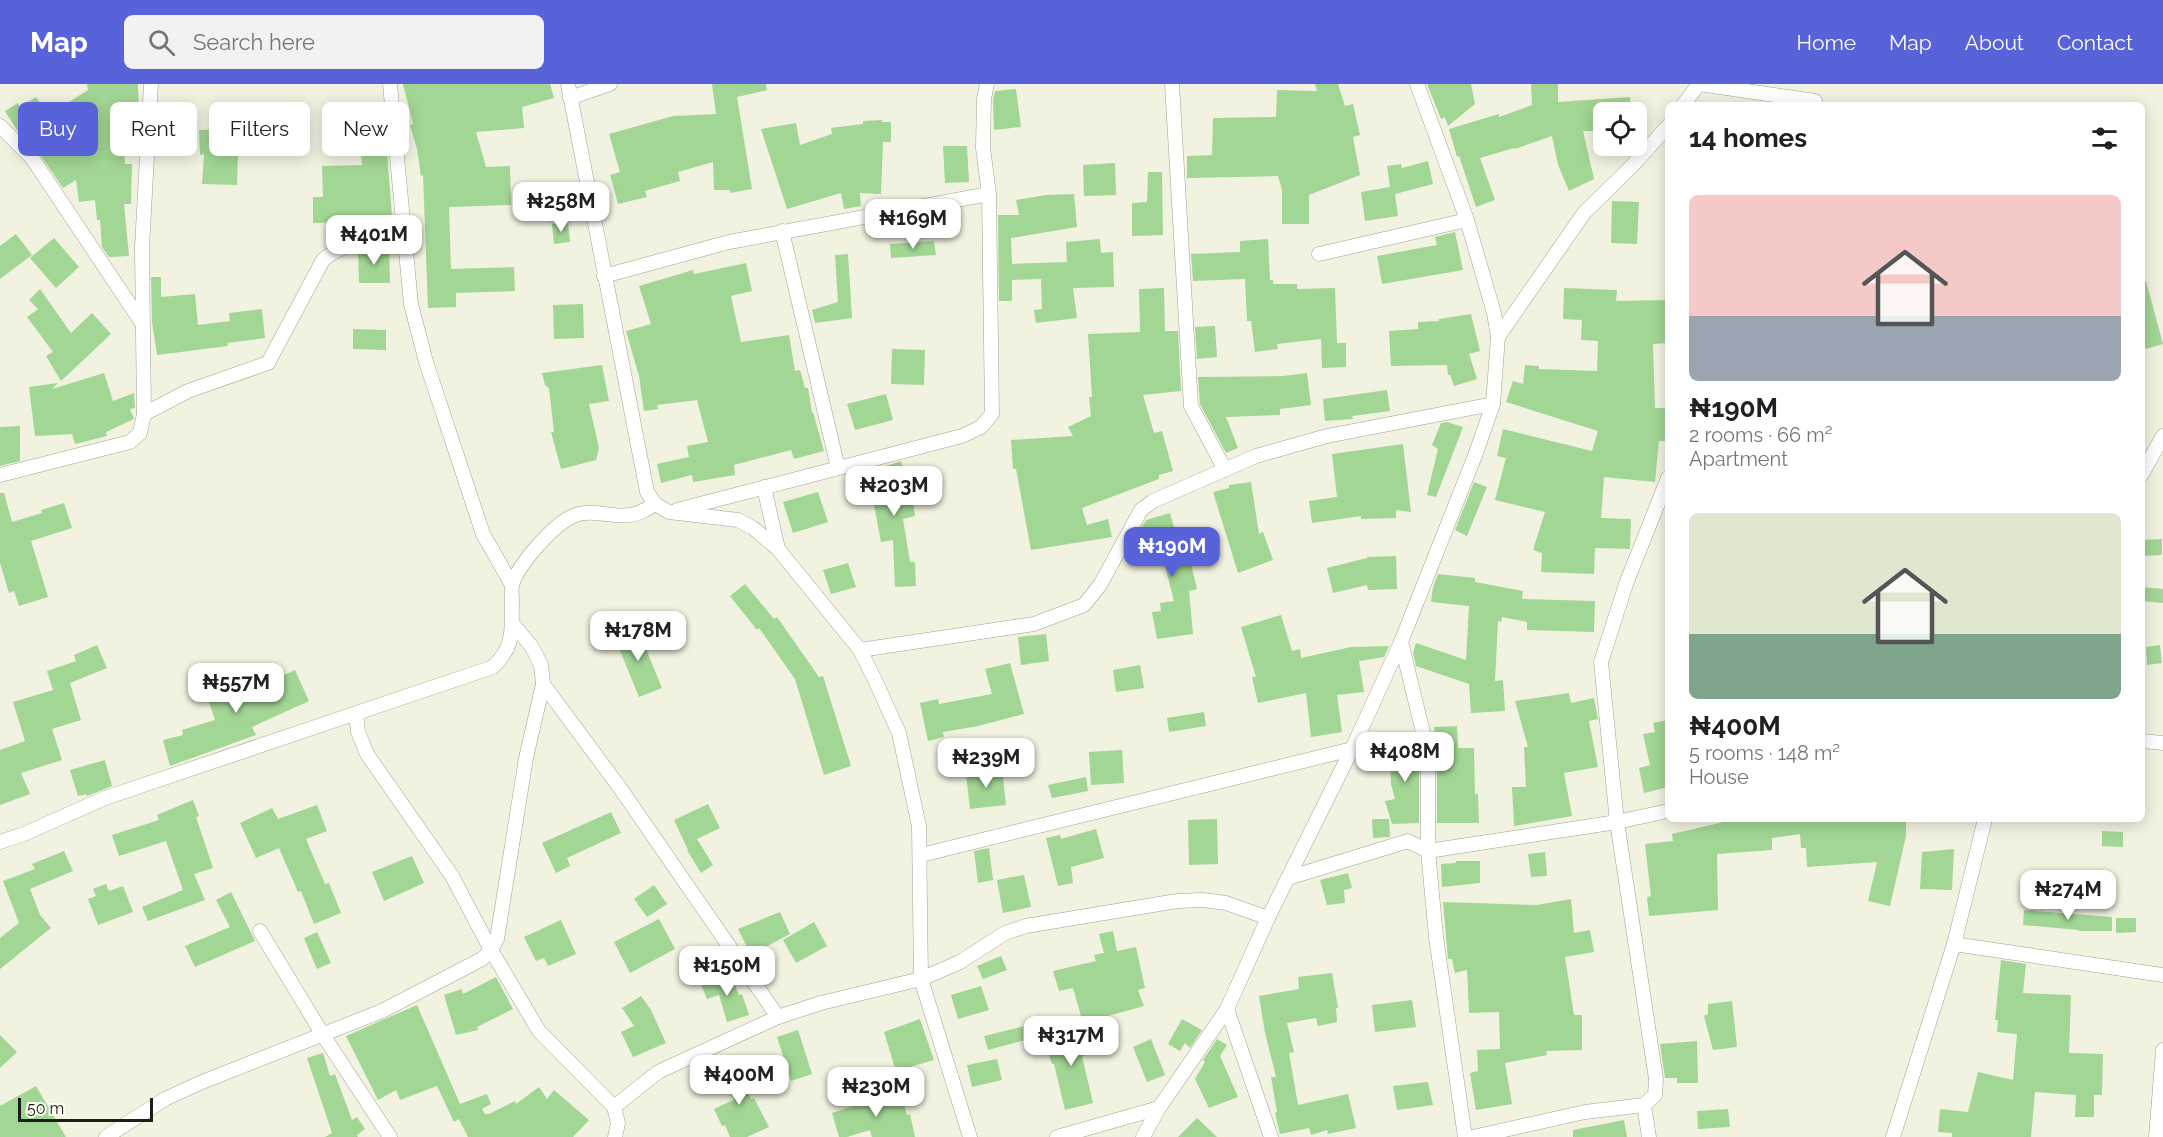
<!DOCTYPE html>
<html lang="en">
<head>
<meta charset="utf-8">
<style>
  :root { --surface:#fff; --page:#f2f2f2; --text:#202124; --muted:#757577; --accent:#5863da }
  body { margin:0; font-family:Raleway,sans-serif; background:var(--page); color:var(--text); height:100vh; display:flex; flex-direction:column; font-size:22px; white-space:nowrap }
  * { box-sizing:border-box; margin:0 }
  p { font-size:20px; color:var(--muted) }
  .icon { flex:none; width:33px; height:33px; fill:none; stroke:currentColor; stroke-width:2; stroke-linecap:round; stroke-linejoin:round }
  .map { position:relative; flex:1; overflow:hidden }
  .side { position:absolute; left:1665px; top:18px; width:480px; height:720px; display:flex; flex-direction:column; background:var(--surface); border-radius:9px; box-shadow:0 3px 15px #0003 }
  .side>* { flex:none }
  .banner { position:absolute; left:18px; top:18px; width:570px; height:54px; display:flex; gap:12px }
  .buttons { position:absolute; left:1593px; top:18px; display:grid; gap:12px }
  .buttons a { display:grid; place-items:center; width:54px; height:54px; border-radius:9px; background:var(--surface); box-shadow:0 3px 15px #0003; font-size:30px }
  .scale { position:absolute; left:18px; bottom:15px; width:135px; box-sizing:border-box; padding-left:6px; border:3px solid #1e1e18; border-top:0; font-size:16px; line-height:21px; white-space:nowrap; color:#1e1e18; -webkit-text-stroke:4px #fffff5; paint-order:stroke }
  .price { position:absolute; translate:-50% -51px; padding:0 14px; border-radius:12px; background:#fff; color:#222; font-size:20px; line-height:39px; filter:drop-shadow(0 2px 3px #0008) }
  .price::after { content:''; position:absolute; left:50%; top:36px; width:18px; height:14px; margin-left:-9px; background:inherit; clip-path:polygon(0 0,100% 0,50% 100%) }
  .price.selected { background:var(--accent); color:#fff }
  ul { padding:0; list-style:none }
  li { display:grid; align-content:center; gap:12px; height:318px; padding:0 24px }
  li span { display:grid; place-items:center; height:186px; border-radius:9px; color:#555 }
  li>.icon { margin-inline-start:auto }
  span .icon { width:108px; height:108px; fill:#fffc; stroke-width:1 }
  li b { font-size:26px }
  h2 { display:flex; justify-content:space-between; align-items:center; height:72px; padding:0 24px; font-size:26px }
  .pill { padding:0 21px; border-radius:9px; background:var(--surface); box-shadow:0 3px 15px #0003; font-size:21px; line-height:54px }
  .pill.selected { background:var(--accent); color:#fff }
  header { display:flex; align-items:center; gap:36px; box-sizing:border-box; height:84px; padding:0 30px; background:var(--accent); color:#fff }
  header strong { font-size:28px }
  nav { display:flex; gap:33px; margin-inline-start:auto; font-size:21px }
  .search { width:420px; height:54px; background:var(--page); display:flex; align-items:center; gap:15px; box-sizing:border-box; padding:0 21px; border-radius:9px; color:var(--muted); font-size:22px }
  .map>svg:first-child { display:block }
</style>
</head>
<body>
<header>
<strong>Map</strong>
<div class="search"><svg class="icon" aria-label="search" viewBox="0 0 24 24"><circle cx="10" cy="10" r="6"/><path d="M15 15l6 6"/></svg>Search here</div>
<nav><a>Home</a><a>Map</a><a>About</a><a>Contact</a></nav>
</header>
<div class="map">
<svg width="2163" height="1053" viewBox="0 0 2163 1053">
  <rect width="100%" height="100%" fill="#f2f2e1"/>
  <!-- building -->
  <g fill="#a2d694">
    <path d="M87 0H138L139 28H122L125 80H132L131 120H124L129 172 109 173 102 163 100 136H97L95 116 79 118 76 96 63 104 39 69 19 49 5 27 18 19 20 23 36 13 48 31 88 6Z"/>
    <path d="M403 0H550L554 14 522 23 524 44 476 48 486 83 510 82 511 121 449 123 451 185 514 183 515 207 456 209V223L428 224 423 91 421 92 417 65 410 41 413 40Z"/>
    <path d="M712 0H766L767 6 737 13 752 105 730 109V106H714L713 78 678 88 680 97 645 107 647 113 618 120 610 91 620 88 609 50 673 32 716 30Z"/>
    <path d="M1315 0H1338L1345 22 1353 20 1360 51 1353 53 1360 91 1309 111V140H1282V106L1278 92 1187 94V72L1212 71 1213 34 1276 33 1277 6 1317 7Z"/>
    <path d="M1427 0H1471L1475 20 1448 42 1445 33 1441 35Z"/>
    <path d="M1531 0H1558V18L1630 13V28H1604V47H1583L1594 95 1569 107 1558 81 1552 52 1515 65 1514 64 1480 74 1495 116 1476 123 1459 72 1457 73 1449 45 1499 30V33L1532 21Z"/>
    <path d="M1016 5 1021 43 994 46 993 16 995 7Z"/>
    <path d="M882 36V38H891V58H883L881 110 860 109 861 122 844 125 841 109 787 125 761 45 796 39 800 61 832 50 831 44 863 40V37Z"/>
    <path d="M235 45V55H241V70H238L237 101 202 100 204 70 200 71 199 46Z"/>
    <path d="M943 62H967L969 98 945 99Z"/>
    <path d="M387 68 393 144 357 150 355 138 313 139V113H323L322 82 362 81 361 70Z"/>
    <path d="M1428 77 1433 100 1395 110 1398 132 1365 137 1361 108 1390 103 1387 82 1401 80 1402 84Z"/>
    <path d="M1115 79 1116 111 1084 112 1083 81Z"/>
    <path d="M1148 88H1162L1163 151 1132 152V119L1147 118Z"/>
    <path d="M1074 110 1077 143 1011 154 1012 180 1067 178 1066 158 1100 155 1101 169 1113 168 1114 203 1073 204 1077 234 1036 239 1034 226 1042 225 1041 195 1012 196V217H999L998 131H1019L1016 116 1046 111Z"/>
    <path d="M1612 117 1639 118 1637 160 1611 159Z"/>
    <path d="M568 138 570 158 554 160 552 140Z"/>
    <path d="M1455 148 1463 186 1382 200 1377 172 1437 161 1435 153Z"/>
    <path d="M16 150 32 171 0 195V162Z"/>
    <path d="M54 154 79 183 56 204 30 174Z"/>
    <path d="M1268 155 1270 196H1273V200H1297V205L1335 204 1337 259H1346V283L1322 284 1321 255 1277 260 1278 265 1255 268 1251 237H1247L1245 195 1193 197 1191 170 1240 168V157Z"/>
    <path d="M934 157 936 171 891 174 890 160Z"/>
    <path d="M389 163 390 199H359L358 168Z"/>
    <path d="M848 170 852 234 815 239 812 226 838 218 835 171Z"/>
    <path d="M746 179 752 207 731 212 741 258 789 251 795 287 800 286 805 304H808L812 329 813 328 824 367 794 375 791 366 734 381 735 391 693 398 692 391 661 399 657 380 689 373 687 362 708 358 697 316 657 321 658 325 644 327 639 292 626 247 651 240 639 202 693 186 694 190Z"/>
    <path d="M151 193H161V213L195 210 198 241 230 237 229 229 262 225 265 254 227 259 228 262 157 271 152 238Z"/>
    <path d="M2146 197 2163 260 2142 266V198Z"/>
    <path d="M1164 204 1165 247H1178L1181 307 1143 311 1154 349 1162 347 1173 387 1159 391V395L1082 424 1087 441 1108 435 1112 453 1031 466 1016 385H1013L1011 356 1073 352 1068 343 1091 332 1089 313H1092L1088 250 1140 248 1139 205Z"/>
    <path d="M1564 204 1617 206 1616 217 1668 216V259L1653 260 1655 324H1668V357H1659L1655 398 1604 393 1601 434 1631 435 1630 465 1595 464 1594 490 1541 488 1542 469 1533 466 1545 428 1495 416 1506 374 1497 372 1503 345 1592 367 1598 347 1506 318 1513 297 1523 300 1525 281 1539 282V285L1597 287 1598 257 1581 256 1582 236 1563 235Z"/>
    <path d="M40 205 71 249 92 229 111 250 61 297 46 272 53 268 27 233 38 225 29 216Z"/>
    <path d="M583 220 584 254 554 255 553 221Z"/>
    <path d="M1471 230 1480 267 1469 270 1477 295 1454 302 1450 291H1448L1447 281 1391 282 1389 247 1418 245V238L1439 237V235Z"/>
    <path d="M1215 242 1217 273 1197 275 1195 243Z"/>
    <path d="M353 245 386 246V266L353 265Z"/>
    <path d="M892 265 925 266 924 301 891 300Z"/>
    <path d="M602 281 609 317 589 320 599 364 596 376 561 385 551 348H554L549 304 545 301 542 289Z"/>
    <path d="M104 289 113 317 134 309 135 324 130 325 134 335 106 348 107 352 75 360 72 350 35 352 29 303 58 299 52 305Z"/>
    <path d="M1307 289 1311 321 1280 325V331L1226 333 1238 364 1226 369 1200 320 1198 293 1284 292Z"/>
    <path d="M1387 306 1390 327 1352 332 1353 335 1325 337 1323 315Z"/>
    <path d="M886 310 893 336 855 346 847 320Z"/>
    <path d="M1447 338 1463 343 1436 413 1427 411 1438 365 1432 361 1441 339Z"/>
    <path d="M20 342V377L0 382V343Z"/>
    <path d="M1403 360 1411 428 1396 426V434L1361 435V432L1312 439 1309 417 1337 413 1332 370Z"/>
    <path d="M901 377 911 407 915 432 903 435 910 478H915L916 502 895 503 893 456 881 458 868 388Z"/>
    <path d="M1251 398 1259 450 1263 448 1273 476 1238 489 1213 408 1229 404V401Z"/>
    <path d="M1474 398 1487 403 1467 452 1455 446Z"/>
    <path d="M818 408 828 438 793 449 783 418Z"/>
    <path d="M0 409H4L12 438 42 429 41 426 64 419 72 444 31 457 48 513 19 522 14 507 9 509 0 479Z"/>
    <path d="M1170 429 1183 474 1189 472 1197 505 1189 507 1193 550 1157 555 1152 528 1161 527 1160 519 1174 517 1161 466 1149 469 1142 443 1146 436Z"/>
    <path d="M2162 455V471L2142 472V456Z"/>
    <path d="M1396 472 1397 505 1368 506 1367 501 1333 509 1327 484 1367 474V473Z"/>
    <path d="M848 479 856 503 831 510 823 486Z"/>
    <path d="M1438 490 1475 494V498L1523 507 1522 515 1595 517 1594 548 1527 546V538L1502 533 1501 538 1498 537 1495 597 1503 596 1505 627 1471 629 1469 600 1416 582 1413 569 1416 559 1466 576 1469 522 1431 518 1433 503Z"/>
    <path d="M745 500 774 535 777 533 819 593 823 592 851 682 824 691 795 595 759 544 757 546 730 512Z"/>
    <path d="M2142 503 2163 505V519L2142 517Z"/>
    <path d="M1281 531 1292 567 1300 565 1301 574 1351 563 1389 562 1384 573 1359 577 1364 608 1337 611 1342 648 1311 653 1306 609 1258 619 1252 593H1256L1241 543Z"/>
    <path d="M637 543 662 604 639 613 614 552Z"/>
    <path d="M1046 550 1049 577 1021 581 1018 553Z"/>
    <path d="M97 561 107 584 70 599 81 636 52 645 62 676 21 689 30 710 0 721V666L25 657 13 618 53 606 47 587 76 577 74 571Z"/>
    <path d="M2160 561 2162 579 2147 581 2146 563Z"/>
    <path d="M1010 579 1024 630 978 642 943 648 944 653 928 657 920 619 938 615 939 620 992 610 985 585Z"/>
    <path d="M1140 581 1144 604 1116 608 1113 586Z"/>
    <path d="M295 586 309 617 252 643 256 651 170 682 163 656 183 651 182 646 215 636 205 606 210 605 207 596 232 587 240 611Z"/>
    <path d="M1569 609 1571 619 1594 614 1598 635 1589 637 1598 683 1564 689 1572 732 1514 742 1512 703H1526L1524 663H1528L1515 617Z"/>
    <path d="M1204 628 1206 642 1169 648 1167 634Z"/>
    <path d="M1668 636V680H1666L1668 703 1644 709 1639 684 1650 681 1643 650 1655 648 1653 639Z"/>
    <path d="M1457 642 1458 664H1474L1475 710H1478L1479 739H1437V669L1433 652H1435L1434 643Z"/>
    <path d="M1415 654 1419 670V739L1392 740 1385 717 1395 715 1391 700 1389 663 1403 660 1402 655Z"/>
    <path d="M1122 666 1124 699 1091 701 1089 668Z"/>
    <path d="M105 676 112 702 87 712 86 710 78 712 70 686Z"/>
    <path d="M1002 685 1006 721 970 725 966 690Z"/>
    <path d="M1086 693 1088 707 1052 714 1048 701Z"/>
    <path d="M193 716 199 732 196 733 213 784 194 790 205 816 148 837 142 823 183 806 166 757 119 772 112 751 159 736 157 731Z"/>
    <path d="M708 720 720 744 697 755 713 781 701 789 687 766H688L674 736Z"/>
    <path d="M317 721 327 747 306 755 325 800 329 799 341 829 314 840 301 807 298 808 279 764 256 774 240 739 272 724 278 735Z"/>
    <path d="M611 728 621 749 567 774 570 782 556 789 542 759Z"/>
    <path d="M1217 735 1218 780 1189 781 1188 736Z"/>
    <path d="M1372 735H1389L1390 753 1373 754Z"/>
    <path d="M1727 735H1906V752L1890 822 1868 817 1877 778 1807 783 1806 764H1801L1800 750 1772 754V766L1717 770 1718 826 1649 832 1647 813 1651 812 1645 760 1673 757 1672 750 1728 737Z"/>
    <path d="M1096 745 1104 774 1071 783 1073 799 1058 802 1046 754 1060 751 1061 755Z"/>
    <path d="M2102 747 2123 748V763L2102 762Z"/>
    <path d="M989 764 993 796 978 799 974 767Z"/>
    <path d="M1954 765 1952 806 1920 805 1922 768Z"/>
    <path d="M64 767 73 787 30 805 40 831 51 844 0 885V854L19 839 3 797 35 785 32 780Z"/>
    <path d="M1545 768 1547 792 1531 793 1528 770Z"/>
    <path d="M412 772 424 799 384 817 372 788Z"/>
    <path d="M1456 777H1480V799L1442 803 1441 780 1456 779Z"/>
    <path d="M1348 789 1352 804 1344 806 1345 819 1327 821 1320 796Z"/>
    <path d="M1024 791 1031 823 1003 829 997 796Z"/>
    <path d="M106 800 109 807 123 802 133 828 98 841 88 815 96 812 93 805Z"/>
    <path d="M654 801 667 820 647 833 634 815Z"/>
    <path d="M231 808 255 857 195 883 185 862 230 843 216 816Z"/>
    <path d="M1571 815 1574 849 1590 846 1594 868 1565 873 1574 931H1582V966L1546 967 1547 971 1505 979 1512 1020 1476 1026 1470 989 1478 987 1477 966 1500 965 1499 928 1469 929 1467 886 1455 889 1452 875H1448L1443 818 1537 821Z"/>
    <path d="M2024 826 2112 833V847H2079V846L2023 841Z"/>
    <path d="M780 828 790 850 751 871 738 845Z"/>
    <path d="M2116 834H2136V848L2116 849Z"/>
    <path d="M659 835 675 865 630 889 614 858Z"/>
    <path d="M561 836 576 870 548 882 544 874 536 877 524 853Z"/>
    <path d="M814 838 827 862 796 879 783 856Z"/>
    <path d="M1113 847 1117 867 1136 863 1145 904 1138 906 1144 922 1083 939 1073 904 1059 907 1053 887 1096 877 1094 871 1104 869 1099 850Z"/>
    <path d="M317 848 331 879 317 885 304 854Z"/>
    <path d="M1001 872 1007 886 983 895 977 882Z"/>
    <path d="M2001 876 2026 880 2023 909 2071 911 2069 969 2103 970 2102 1011H2094V1033H2075L2076 1011 2035 1008 2031 1053H1952V1049L1938 1048 1940 1025 1968 1028 1978 988 2013 996 2017 950 1997 948 1998 936H1995Z"/>
    <path d="M730 889 739 911 742 910 749 931 727 938 719 911 707 915 701 900Z"/>
    <path d="M1332 889 1338 924H1336L1337 938 1318 942 1316 934 1287 939 1294 968 1289 969 1298 1021 1348 1010 1356 1044 1328 1050 1327 1046 1311 1051 1309 1044 1280 1050 1275 1029 1277 1028 1271 993H1276L1265 949 1259 912 1299 905 1298 893Z"/>
    <path d="M496 893 513 925 477 943 478 946 456 951 444 911 462 905 463 910Z"/>
    <path d="M981 902 989 926 958 935 951 911Z"/>
    <path d="M641 912 651 926 666 959 633 973 621 948 634 942 622 924Z"/>
    <path d="M1412 916 1416 943 1375 948 1372 921Z"/>
    <path d="M1732 917 1737 963 1713 966 1704 932 1708 930V920Z"/>
    <path d="M417 921 460 1020 487 1010 491 1020 482 1025 485 1030H489L515 1017 516 1020 539 1003 547 1015 554 1006 589 1036 573 1053H468L459 1035 454 1038 437 1002 400 1016 396 1006 378 1016 346 952Z"/>
    <path d="M920 935 934 976 896 987 884 948Z"/>
    <path d="M1182 935 1202 946 1190 964 1185 959 1180 967 1168 960Z"/>
    <path d="M1037 939 1040 952 988 966 984 952Z"/>
    <path d="M1082 944 1089 970 1082 972 1093 1019 1065 1026 1054 980H1052L1044 955Z"/>
    <path d="M798 946 812 990 791 997 777 953Z"/>
    <path d="M0 951 17 968 0 984Z"/>
    <path d="M1151 955 1165 991 1147 998 1133 963Z"/>
    <path d="M1217 955 1227 961 1220 972 1238 1013 1209 1024 1195 995 1205 978 1203 976Z"/>
    <path d="M1697 957 1698 999H1677V994H1665L1660 960Z"/>
    <path d="M323 969 330 992 335 990 352 1036 357 1033 365 1045 357 1051 358 1053H325L332 1049 307 974Z"/>
    <path d="M729 971 751 1015 754 1014 769 1043 747 1053H730L725 1041 722 1042 714 1025 735 1015 716 977Z"/>
    <path d="M997 975 1002 996 972 1003 967 981Z"/>
    <path d="M1428 998 1433 1021 1397 1026 1393 1002Z"/>
    <path d="M36 1002 66 1053H0V1022Z"/>
    <path d="M900 1005 907 1031 910 1030 915 1053H872L870 1046 847 1053H839L832 1029 863 1019 862 1016Z"/>
    <path d="M1728 1025 1730 1043 1698 1045 1697 1027Z"/>
    <path d="M1197 1034 1217 1053H1178Z"/>
    <path d="M1624 1036 1627 1053H1573V1046Z"/>
  </g>
  <g fill="none" stroke-linecap="round" stroke-linejoin="round">
    <!-- street casing -->
    <g stroke="#a2a292" stroke-width="15">
      <g id="street">
        <path d="M390 0 411 220 426 278 483 450 512 501"/>
        <path d="M568 0 647 408 655 420 669 428 738 436 753 444 778 465 860 566 875 596 899 649 919 742 921 895 970 1053"/>
        <path d="M1172 0 1191 322 1225 386"/>
        <path d="M1699 0 1815 17"/>
        <path d="M570 14 610 0"/>
        <path d="M1683 21 1699 0"/>
        <path d="M0 42 32 74 142 239"/>
        <path d="M782 147 838 384"/>
        <path d="M1319 170 1467 136"/>
        <path d="M604 192 729 158 989 110"/>
        <path d="M1498 253 1584 129 1631 83 1668 42"/>
        <path d="M144 330 188 307 268 279 323 176C344 157 377 156 404 151"/>
        <path d="M2142 390 2163 352"/>
        <path d="M0 391 130 358 140 349 144 330 142 163 151 0"/>
        <path d="M764 403 778 465"/>
        <path d="M677 426 962 352 981 343 992 330 989 110 983 64 984 15 987 0"/>
        <path d="M1401 558 1428 669V767L1436 853 1465 1053"/>
        <path d="M860 566 1034 540 1084 521 1100 501 1141 426 1153 417 1256 372 1327 352 1493 320"/>
        <path d="M543 600 620 704 778 933"/>
        <path d="M356 630 358 648 367 670 452 792 491 866 539 947 614 1023 618 1039 615 1053"/>
        <path d="M2142 657 2163 659"/>
        <path d="M0 758 24 750 105 714 493 583C516 561 511 545 512 515 512 511 511 506 512 502 517 481 553 442 571 433 590 423 610 434 630 431 640 430 647 425 655 420"/>
        <path d="M921 771 1352 665"/>
        <path d="M1288 794 1408 757 1428 767 1617 738 1668 727"/>
        <path d="M260 847 323 951 390 1053"/>
        <path d="M1954 860 2163 891"/>
        <path d="M1227 925 1271 1053"/>
        <path d="M1644 1021 1649 1053"/>
        <path d="M614 1023 658 988 778 933 821 919 921 895 960 878 1005 849 1026 842 1177 817 1203 816 1226 819 1268 834"/>
        <path d="M106 1053 165 1015 202 998 382 927 482 875 491 866 497 855 526 674 543 600 541 581 532 563 512 539"/>
        <path d="M1057 1053 1159 1024"/>
        <path d="M1143 1053 1159 1024 1227 925 1268 834 1352 665 1401 558 1476 369 1493 320 1498 253 1494 229 1467 136 1417 0"/>
        <path d="M1473 1053 1585 1028 1644 1021 1655 1011 1656 995 1617 738 1601 578 1626 500 1668 394"/>
        <path d="M1893 1053 1954 860 1985 735"/>
        <path d="M2156 1053 2163 966"/>
      </g>
    </g>
    <!-- street -->
    <use href="#street" stroke="#fff" stroke-width="14"/>
  </g>
</svg>
<div class="buttons">
<a><svg class="icon" aria-label="locate" viewBox="0 0 24 24"><circle cx="12" cy="12" r="6"/><path d="M12 2v4M12 18v4M2 12h4M18 12h4"/></svg></a>
</div>
<div class="scale">50 m</div>
<b class="price" style="left:561px;top:149px">₦258M</b>
<b class="price" style="left:913px;top:166px">₦169M</b>
<b class="price" style="left:374px;top:182px">₦401M</b>
<b class="price" style="left:894px;top:433px">₦203M</b>
<b class="price selected" style="left:1172px;top:494px">₦190M</b>
<b class="price" style="left:638px;top:578px">₦178M</b>
<b class="price" style="left:236px;top:630px">₦557M</b>
<b class="price" style="left:1405px;top:699px">₦408M</b>
<b class="price" style="left:986px;top:705px">₦239M</b>
<b class="price" style="left:2068px;top:837px">₦274M</b>
<b class="price" style="left:727px;top:913px">₦150M</b>
<b class="price" style="left:1071px;top:983px">₦317M</b>
<b class="price" style="left:739px;top:1022px">₦400M</b>
<b class="price" style="left:876px;top:1034px">₦230M</b>
<div class="banner">
<a class="pill selected">Buy</a>
<a class="pill">Rent</a>
<a class="pill">Filters</a>
<a class="pill">New</a>
</div>
<section class="side">
<h2>14 homes<svg class="icon" aria-label="filters" viewBox="0 0 24 24"><path d="M4 7h16M4 17h16"/><circle cx="9" cy="7" r="2"/><circle cx="15" cy="17" r="2"/></svg></h2>
<ul>
<li><span style="background:linear-gradient(#f6c9c9 65%,#9aa5b1 0)"><svg class="icon" aria-label="home" viewBox="0 0 24 24"><path d="M3 11l9-7 9 7M6 9v11h12V9"/></svg></span><div><b>₦190M</b><p>2 rooms · 66 m²</p><p>Apartment</p></div></li>
<li><span style="background:linear-gradient(#dfe7d0 65%,#7fa58c 0)"><svg class="icon" aria-label="home" viewBox="0 0 24 24"><path d="M3 11l9-7 9 7M6 9v11h12V9"/></svg></span><div><b>₦400M</b><p>5 rooms · 148 m²</p><p>House</p></div></li>
</ul>
</section>
</div>
</body>
</html>
